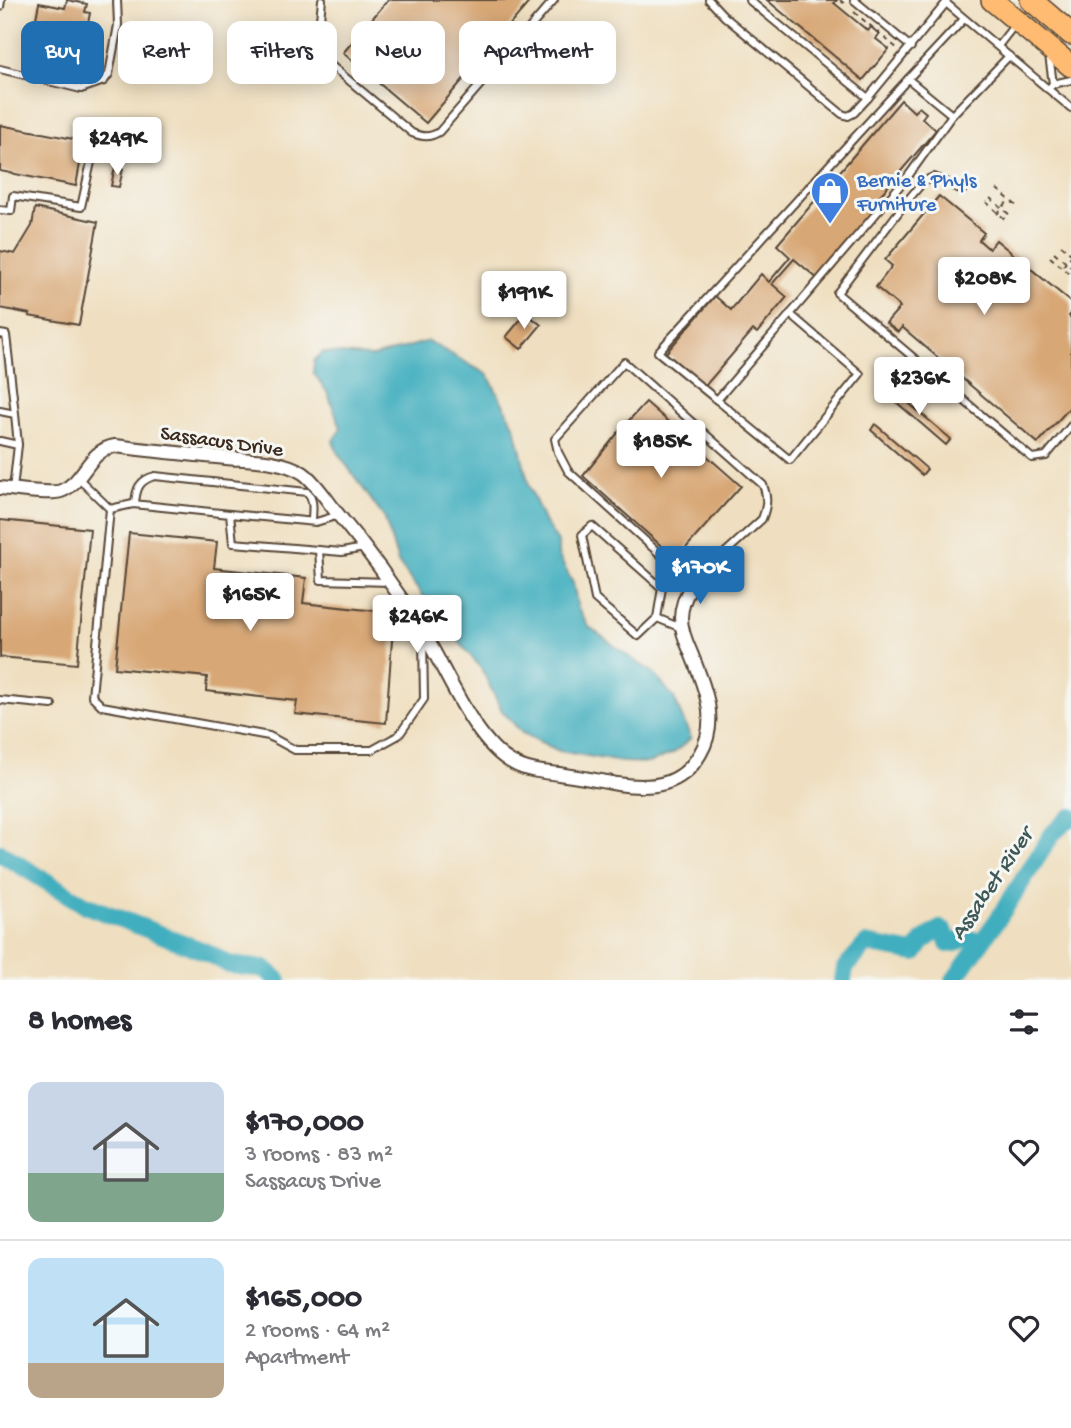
<!DOCTYPE html>
<html lang="en">
<head>
<meta charset="utf-8">
<style>
  :root { --surface:#fff; --page:#f2f2f3; --text:#2b2b33; --muted:#7c7c81; --line:#e1e1e2; --accent:#1f6fb2 }
  body { margin:0; font-family:"Gochi Hand",sans-serif; background:var(--page); color:var(--text); height:100vh; display:flex; flex-direction:column; font-size:26px; white-space:nowrap }
  * { box-sizing:border-box; margin:0 }
  p { font-size:23px; color:var(--muted) }
  .icon { flex:none; width:38px; height:38px; fill:none; stroke:currentColor; stroke-width:2; stroke-linecap:round; stroke-linejoin:round }
  .map { position:relative; height:980px; overflow:hidden }
  .sheet { display:flex; flex-direction:column; background:var(--surface); flex:1 }
  .sheet>* { flex:none }
  .hud { position:absolute; left:21px; top:21px; width:700px; height:63px; display:flex; gap:14px }
  .price { position:absolute; translate:-50% -60px; padding:0 16px; border-radius:7px; background:#fff; color:#222; font-size:23px; line-height:46px; filter:drop-shadow(0 2px 4px #0008) }
  .price::after { content:''; position:absolute; left:50%; top:42px; width:21px; height:16px; margin-left:-10px; background:inherit; clip-path:polygon(0 0,100% 0,50% 100%) }
  .price.current { background:var(--accent); color:#fff }
  ul { padding:0; list-style:none }
  li { display:flex; align-items:center; gap:21px; height:175px; padding:0 28px }
  li+li { border-top:2px solid var(--line) }
  li span { display:grid; place-items:center; flex:none; width:196px; height:140px; border-radius:14px; color:#555 }
  li>.icon { margin-inline-start:auto }
  span .icon { width:84px; height:84px; fill:#fffc; stroke-width:1 }
  li b { font-size:30px }
  h2 { display:flex; justify-content:space-between; align-items:center; height:84px; padding:0 28px; font-size:30px }
  .chip { padding:0 24px; border-radius:14px; background:var(--surface); box-shadow:0 4px 18px #0003; font-size:24px; line-height:63px }
  .chip.current { background:var(--accent); color:#fff }
  .map>svg:first-child { display:block }
</style>
</head>
<body>
<div class="map">
<svg width="1071" height="980" viewBox="0 0 1071 980">
  <rect width="100%" height="100%" fill="#f6f6f2"/>
  <filter id="ink" filterUnits="userSpaceOnUse"><feTurbulence type="fractalNoise" baseFrequency=".0143" numOctaves="2"/><feDisplacementMap in="SourceGraphic" scale="14" xChannelSelector="R" yChannelSelector="G"/><feConvolveMatrix kernelMatrix="1 2 1 2 8 2 1 2 1" color-interpolation-filters="sRGB"/></filter>
  <filter id="wash" filterUnits="userSpaceOnUse"><feTurbulence type="fractalNoise" baseFrequency=".00686" numOctaves="4" result="noise"/><feDisplacementMap in="SourceGraphic" scale="28" xChannelSelector="R" yChannelSelector="G"/><feGaussianBlur stdDeviation="1.57" result="paint"/><feColorMatrix in="noise" values="0 0 0 0 0 0 0 0 0 0 0 0 0 0 0 0 0 1.4 0 .05"/><feComposite in="paint" operator="in"/></filter>
  <g filter="url(#wash)">
    <rect width="100%" height="100%" fill="#efdfc0"/>
    <!-- water -->
    <path fill="#40aebe" stroke="#3e6c6e" stroke-width="2" d="M428 341 488 375 515 427 529 486 544 521 558 542V555L573 583 578 608 588 626 628 656 654 673 674 698 691 738 674 753 649 763 621 762 559 751 522 733 502 711 481 668 434 612 398 562 385 519 337 452 333 441 341 428 327 392 313 372 314 361 323 352 373 357Z"/>
    <g fill="none" stroke-linecap="round" stroke-linejoin="round">
      <!-- river -->
      <g stroke="#40aebe" stroke-width="18">
        <path d="M0 853 85 905 206 952 230 965 265 969 278 980"/>
        <path d="M843 980 845 968 866 944 915 953 924 940 940 929 945 932 948 944 955 943 966 937 981 943"/>
        <path d="M954 980 998 919 1053 833 1071 817"/>
      </g>
    </g>
    <g id="blocks">
      <!-- building -->
      <g fill="#d8a776">
        <path d="M67 0 87 4 85 12 90 13 82 54 31 44 39 3 65 8Z"/>
        <path d="M388 0H531L426 123 343 53Z"/>
        <path d="M767 0H837L834 3 868 31 871 27 879 34 876 39 889 49 863 80Z"/>
        <path d="M901 100 914 112 919 107 926 113 922 118 936 130 877 199 882 204 818 279 794 259 772 284 787 297 757 333 753 330 705 386 666 353 715 296 731 310 761 274 769 282 790 257 777 245Z"/>
        <path d="M0 125 84 141 76 186 0 171Z"/>
        <path d="M115 167 123 169 119 187 111 186Z"/>
        <path d="M939 196 984 233 979 240 989 249 996 240 1071 302V314L1069 316 1071 318V406L1038 443 902 327 898 332 886 323 900 307 876 287 892 266 885 260Z"/>
        <path d="M35 208 98 222 79 325 29 316 30 314 0 308V251L15 254 32 226Z"/>
        <path d="M526 313 541 325 521 349 506 337Z"/>
        <path d="M891 388 951 439 946 445 887 394Z"/>
        <path d="M646 402 741 486 676 559 583 476 621 429Z"/>
        <path d="M875 424 927 469 922 475 871 430Z"/>
        <path d="M0 520 90 529 77 664 0 657Z"/>
        <path d="M129 533 217 542 214 568 306 578 303 603 394 613 386 723 295 714 297 701 206 691 207 677 115 668Z"/>
      </g>
    </g>
  </g>
  <g filter="url(#ink)">
    <use href="#blocks" fill-opacity="0" stroke="#564536" stroke-width="2"/>
    <g fill="none" stroke-linecap="round" stroke-linejoin="round">
      <!-- lane casing -->
      <g stroke="#564536" stroke-width="10">
        <g id="lane">
          <path d="M322 0 318 39 321 57 412 133C423 137 429 138 439 132L554 0"/>
          <path d="M709 0 725 17 842 114 848 116 854 113 868 98 946 3 1048 89 1053 84 1071 80"/>
          <path d="M749 0 868 98"/>
          <path d="M854 0 911 47"/>
          <path d="M0 7 1 0"/>
          <path d="M964 19 908 79 952 115 1009 56"/>
          <path d="M998 46 1016 23"/>
          <path d="M1049 55 1053 84"/>
          <path d="M0 69 81 89 104 81 109 74 118 25 117 0"/>
          <path d="M908 79 658 352 717 400 909 175 952 115"/>
          <path d="M1048 89 1071 108"/>
          <path d="M962 191 943 180 933 177 923 182 907 201 837 293 1032 458 1046 456 1071 426"/>
          <path d="M0 210 11 211 13 196 81 207 95 144"/>
          <path d="M0 334 6 335 15 414 0 411"/>
          <path d="M624 362 763 485C768 498 767 506 762 519L692 583 568 471 558 452 555 439Z"/>
          <path d="M717 400 790 460 860 374 790 314"/>
          <path d="M15 414 18 445"/>
          <path d="M0 441 18 445 13 489"/>
          <path d="M78 478 110 509 92 696 102 706 269 736 295 750H372L399 735 424 699 423 637"/>
          <path d="M135 504C136 489 139 480 155 476L307 492C315 500 312 511 312 521"/>
          <path d="M110 509 133 504 230 514 233 543 342 552 364 548"/>
          <path d="M230 514 316 522 339 515"/>
          <path d="M319 550 321 580 389 582"/>
          <path d="M657 618 638 636 595 599 582 535 592 526 662 588 657 618 681 628"/>
          <path d="M0 700 52 705"/>
        </g>
      </g>
      <!-- street casing -->
      <g stroke="#564536" stroke-width="16">
        <path id="street" d="M0 488C14 489 49 495 61 491 84 483 88 450 115 446 152 451 189 454 226 458 251 460 281 459 303 473 315 481 328 502 337 513 368 550 396 589 421 629 446 668 473 742 513 763 527 771 544 772 559 774 578 777 598 780 617 784 651 789 681 787 700 754 720 721 704 685 691 653 686 642 681 630 681 618 681 605 687 594 692 583"/>
      </g>
      <!-- highway casing -->
      <g stroke="#564536" stroke-width="24">
        <g id="highway">
          <path d="M992 0 1071 66"/>
          <path d="M1031 0 1071 34"/>
        </g>
      </g>
      <!-- path -->
      <g stroke="#564536" stroke-width="2" stroke-dasharray="5 5" stroke-linecap="butt">
        <path d="M840 0 847 6"/>
        <path d="M854 12 898 49"/>
        <path d="M997 189 1019 208"/>
        <path d="M990 198 1011 216"/>
        <path d="M986 202 1007 221"/>
        <path d="M997 214 1009 200"/>
        <path d="M1061 245 1071 254"/>
        <path d="M1054 252 1071 267"/>
        <path d="M1050 257 1071 275"/>
        <path d="M1063 266 1071 256"/>
      </g>
      <!-- lane -->
      <use href="#lane" stroke="#fff" stroke-width="6"/>
      <!-- street -->
      <use href="#street" stroke="#fff" stroke-width="12"/>
      <!-- highway -->
      <use href="#highway" stroke="#ffbb71" stroke-width="21"/>
    </g>
  </g>
  <!-- icons -->
  <defs>
    <g id="shop-pin" transform="scale(2.0125)"><path d="M0 17L-7.5 6A9.5 9.5 0 1 1 7.5 6Z" fill="#3f7fe0" stroke="#f6f6f2"/><path d="M-5-2.5h2.3a2.7 3.5 0 0 1 5.4 0H5L5.5 6h-11ZM-1.5-2.5h3a1.5 2.3 0 0 0-3 0Z" fill="#fff"/></g>
  </defs>
  <g fill-rule="evenodd">
    <use href="#shop-pin" x="830" y="191"/>
  </g>
  <g text-anchor="middle" stroke-width="6" stroke-linejoin="round" paint-order="stroke">
    <!-- shop labels -->
    <g font-size="21" fill="#366cbe" stroke="#f6f6f2" text-anchor="start">
      <text x="857" y="186">Bernie &amp; Phyls<tspan x="857" dy="24">Furniture</tspan></text>
    </g>
    <!-- street labels -->
    <g font-size="21" fill="#3b2a1e" stroke="#f6f6f2">
      <text transform="translate(222 440) rotate(8)" y="7">Sassacus Drive</text>
    </g>
    <!-- water labels -->
    <g font-size="23" font-style="italic" fill="#3d5856" stroke="#f6f6f2">
      <text transform="translate(990 883) rotate(-56)" y="8">Assabet River</text>
    </g>
  </g>
</svg>
<b class="price" style="left:117px;top:177px">$249K</b>
<b class="price" style="left:984px;top:317px">$208K</b>
<b class="price" style="left:524px;top:331px">$191K</b>
<b class="price" style="left:919px;top:417px">$236K</b>
<b class="price" style="left:661px;top:480px">$185K</b>
<b class="price current" style="left:700px;top:606px">$170K</b>
<b class="price" style="left:250px;top:633px">$165K</b>
<b class="price" style="left:417px;top:655px">$246K</b>
<div class="hud">
<a class="chip current">Buy</a>
<a class="chip">Rent</a>
<a class="chip">Filters</a>
<a class="chip">New</a>
<a class="chip">Apartment</a>
</div>
</div>
<section class="sheet">
<h2>8 homes<svg class="icon" aria-label="filters" viewBox="0 0 24 24"><path d="M4 7h16M4 17h16"/><circle cx="9" cy="7" r="2"/><circle cx="15" cy="17" r="2"/></svg></h2>
<ul>
<li><span style="background:linear-gradient(#c9d6e8 65%,#7fa58c 0)"><svg class="icon" aria-label="home" viewBox="0 0 24 24"><path d="M3 11l9-7 9 7M6 9v11h12V9"/></svg></span><div><b>$170,000</b><p>3 rooms · 83 m²</p><p>Sassacus Drive</p></div><svg class="icon" aria-label="heart" viewBox="0 0 24 24"><path d="M12 20l-8-8c-3-5 5-10 8-4 3-6 11-1 8 4z"/></svg></li>
<li><span style="background:linear-gradient(#bfe0f5 75%,#b9a48a 0)"><svg class="icon" aria-label="home" viewBox="0 0 24 24"><path d="M3 11l9-7 9 7M6 9v11h12V9"/></svg></span><div><b>$165,000</b><p>2 rooms · 64 m²</p><p>Apartment</p></div><svg class="icon" aria-label="heart" viewBox="0 0 24 24"><path d="M12 20l-8-8c-3-5 5-10 8-4 3-6 11-1 8 4z"/></svg></li>
</ul>
</section>
</body>
</html>
